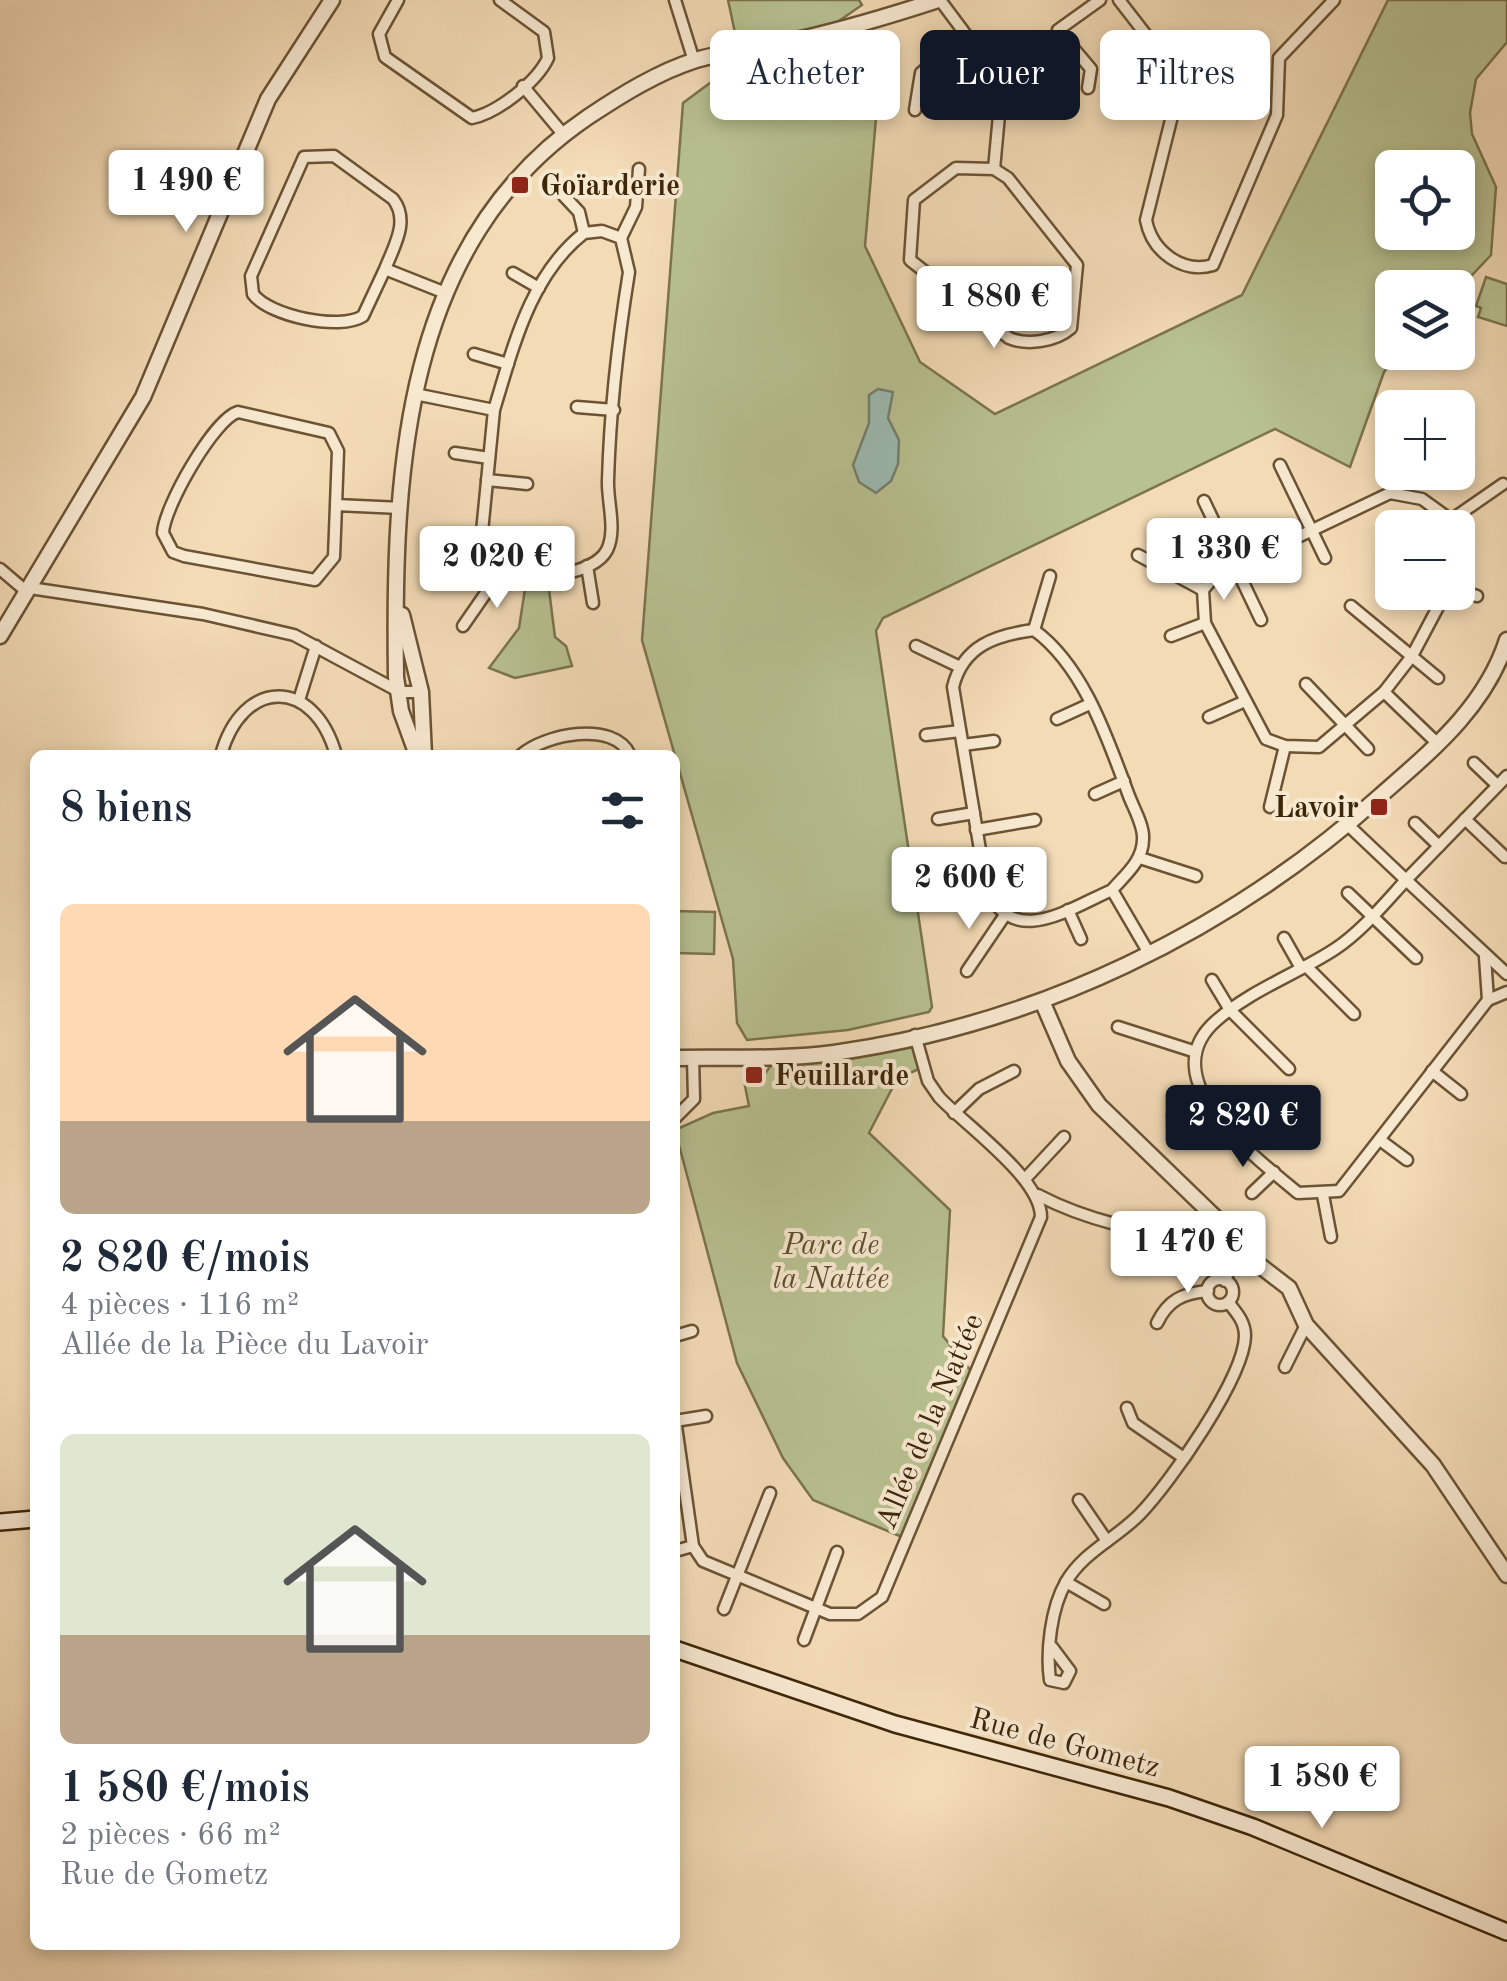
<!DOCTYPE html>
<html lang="fr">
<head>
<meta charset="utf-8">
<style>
  :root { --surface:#fff; --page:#f6f6f7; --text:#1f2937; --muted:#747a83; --accent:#111827 }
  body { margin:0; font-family:"Old Standard TT",serif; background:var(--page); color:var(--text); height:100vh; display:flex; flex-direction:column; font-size:38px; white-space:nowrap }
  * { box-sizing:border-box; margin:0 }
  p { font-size:32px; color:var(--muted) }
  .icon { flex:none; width:55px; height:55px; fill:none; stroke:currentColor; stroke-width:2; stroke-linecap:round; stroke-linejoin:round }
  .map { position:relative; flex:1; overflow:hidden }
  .drawer { position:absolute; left:30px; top:750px; width:650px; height:1200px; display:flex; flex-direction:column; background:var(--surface); border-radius:15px; box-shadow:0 5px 15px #0003 }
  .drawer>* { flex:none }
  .hud { position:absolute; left:710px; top:30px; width:645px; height:90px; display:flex; gap:20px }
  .tools { position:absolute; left:1375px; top:150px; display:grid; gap:20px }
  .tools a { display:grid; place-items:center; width:100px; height:100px; border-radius:15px; background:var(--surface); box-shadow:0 5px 15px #0003; font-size:50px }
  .price { position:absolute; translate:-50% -85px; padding:0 22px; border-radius:10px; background:#fff; color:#222; font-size:32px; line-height:65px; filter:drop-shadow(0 2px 5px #0008) }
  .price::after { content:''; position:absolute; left:50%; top:60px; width:30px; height:22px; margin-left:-15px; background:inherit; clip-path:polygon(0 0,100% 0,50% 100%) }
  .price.active { background:var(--accent); color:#fff }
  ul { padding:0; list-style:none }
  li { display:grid; align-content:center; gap:20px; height:530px; padding:0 30px }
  li span { display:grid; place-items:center; height:310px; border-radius:15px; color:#555 }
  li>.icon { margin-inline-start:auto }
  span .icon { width:180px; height:180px; fill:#fffc; stroke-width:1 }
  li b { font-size:42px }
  h2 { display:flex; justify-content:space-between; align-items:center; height:120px; padding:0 30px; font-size:42px }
  .pill { padding:0 35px; border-radius:15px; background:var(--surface); box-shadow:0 5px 15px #0003; font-size:35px; line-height:90px }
  .pill.active { background:var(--accent); color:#fff }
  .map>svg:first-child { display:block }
</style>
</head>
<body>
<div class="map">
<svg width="1507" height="1981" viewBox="0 0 1507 1981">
  <rect width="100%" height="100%" fill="#f3dbb6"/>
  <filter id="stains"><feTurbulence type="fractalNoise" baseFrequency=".002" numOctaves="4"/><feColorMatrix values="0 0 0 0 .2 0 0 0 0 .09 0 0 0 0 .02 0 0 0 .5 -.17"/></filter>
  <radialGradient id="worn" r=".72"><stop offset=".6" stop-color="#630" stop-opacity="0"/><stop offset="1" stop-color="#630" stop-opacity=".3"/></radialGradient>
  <!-- green -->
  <g fill="#b8c191" stroke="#7b744d" stroke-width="2.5" fill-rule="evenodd">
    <path d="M728 0H859L862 5 833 25 737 42Z"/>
    <path d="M1388 0H1507V42L1476 79 1470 113 1472 134 1496 187 1491 255 1458 290 1392 288V352L1400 353 1384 372 1350 467 1275 429 883 618 876 631 932 1007 929 1012 848 1030 747 1040 737 1023 733 959 642 640 683 103 714 80 883 37 865 246 920 362 995 414 1242 295ZM1392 168H1458V232H1392Z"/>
    <path d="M1486 277 1507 284V326L1478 317 1481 308 1476 306Z"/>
    <path d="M547 574 555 637 566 646 572 666 515 678 489 668 519 628 527 576Z"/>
    <path d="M675 911 715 912 714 954 675 953Z"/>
    <path d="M915 1035 923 1067 897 1079 869 1133 950 1210 943 1336 975 1376 907 1539 813 1500 783 1458 737 1363 675 1130 713 1113 749 1106 744 1081 761 1079 778 1056Z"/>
  </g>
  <!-- water -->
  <path fill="#9bbbb2" stroke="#767f6e" stroke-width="2.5" d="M878 389 893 392 888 418 899 440 898 464 891 481 876 493 859 482 853 465 869 423V395Z"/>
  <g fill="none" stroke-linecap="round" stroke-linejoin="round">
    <!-- minor casing -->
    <g stroke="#6b5334" stroke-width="15">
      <g id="minor">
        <path d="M398 0 379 34 385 57 472 118C497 113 537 82 548 58L544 32 500 0"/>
        <path d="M675 0 694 61"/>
        <path d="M940 0 1002 83 994 169"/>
        <path d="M1119 0 1181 80 1146 220C1152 252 1183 274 1213 265L1277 115 1279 58 1334 0"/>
        <path d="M523 86 563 134"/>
        <path d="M1088 88 1091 69 1058 30 1100 0"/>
        <path d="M915 110 921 73 963 36"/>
        <path d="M956 168 994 169 1008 178 1077 265 1071 328C1056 341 1028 346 1009 338L910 260 914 200Z"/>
        <path d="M564 196 579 212 584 233"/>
        <path d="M621 238 636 207 639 169"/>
        <path d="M385 269 363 316C340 331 269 316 253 294L251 276 304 157 334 156 393 199C410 221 394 246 385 269L443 292"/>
        <path d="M513 273 539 288"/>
        <path d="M474 354 508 364"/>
        <path d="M415 394 494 410 481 542 487 562 499 574C525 581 593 577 607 550 617 530 607 501 608 480 610 412 618 340 629 272L621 238 602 231 584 233C530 275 513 348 494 410"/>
        <path d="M577 407 614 410"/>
        <path d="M455 453 489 458"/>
        <path d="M1280 465 1325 558"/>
        <path d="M487 480 527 484"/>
        <path d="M1390 493 1398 472"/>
        <path d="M1204 501 1261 620"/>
        <path d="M336 505 338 451 329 433 238 412C214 419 164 507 163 533L173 552 184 556 315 580 334 557 336 505 401 508"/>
        <path d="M1451 520 1503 484"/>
        <path d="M446 541 481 542"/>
        <path d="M1138 555 1203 590"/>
        <path d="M587 566 593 603"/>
        <path d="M0 569 27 592"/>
        <path d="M30 588 203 614 294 635 400 692H421"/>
        <path d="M1458 590 1477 596"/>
        <path d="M1446 592 1412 656 1384 692 1319 747 1285 746 1266 739 1205 623 1203 590 1214 577 1390 493 1422 499 1451 520 1454 528"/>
        <path d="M1351 606 1438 678"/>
        <path d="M463 626 499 574"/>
        <path d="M1034 630 1050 576"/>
        <path d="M1171 636 1205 623"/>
        <path d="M916 646 958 666"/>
        <path d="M1306 684 1368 749"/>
        <path d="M1384 692 1437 743"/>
        <path d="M299 700 316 646"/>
        <path d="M1209 717 1243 702"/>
        <path d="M1057 719 1090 704"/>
        <path d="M926 735 960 731"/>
        <path d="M963 745 994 741"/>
        <path d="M221 755C242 678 314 676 336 755"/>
        <path d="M521 755C545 734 614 720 630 755"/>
        <path d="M1474 763 1497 785"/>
        <path d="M1507 776 1406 880 1507 974"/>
        <path d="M1095 794 1124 781"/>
        <path d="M1270 807 1285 746"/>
        <path d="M938 819 974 813"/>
        <path d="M1465 819 1505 857"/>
        <path d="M1415 823 1439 846"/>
        <path d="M1348 825 1406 880C1384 904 1362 931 1335 949 1297 974 1251 990 1217 1020 1149 1078 1255 1157 1298 1193L1339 1191 1488 1000 1485 957"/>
        <path d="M976 830 1035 820"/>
        <path d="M1140 858 1196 876"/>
        <path d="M1112 890C1067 910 1011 950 986 886L953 687C963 646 995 635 1034 630 1084 666 1108 740 1129 796 1134 809 1144 826 1143 839 1143 861 1125 875 1112 890L1150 955"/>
        <path d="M1348 893 1416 958"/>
        <path d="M1068 910 1081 939"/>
        <path d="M1284 938 1301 968"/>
        <path d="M1306 966 1354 1014"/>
        <path d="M967 971 1005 915"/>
        <path d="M1212 980 1230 1010 1289 1069"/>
        <path d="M1488 1000 1507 992"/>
        <path d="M1118 1027 1196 1052"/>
        <path d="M1432 1071 1461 1094"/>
        <path d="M954 1113 979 1089 1014 1071"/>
        <path d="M1173 1115 1201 1098"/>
        <path d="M675 1118 694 1099 693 1058"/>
        <path d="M1380 1140 1407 1160"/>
        <path d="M1025 1179 1064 1137"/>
        <path d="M1252 1193 1274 1172"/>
        <path d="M1038 1195C1100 1228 1169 1235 1237 1248L1225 1281"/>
        <path d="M1323 1195 1331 1237"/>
        <circle cx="1220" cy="1292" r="13"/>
        <path d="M1157 1323C1168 1300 1183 1293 1208 1291"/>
        <path d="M675 1336 692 1331"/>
        <path d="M1285 1367 1306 1325"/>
        <path d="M1127 1408 1133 1423 1184 1458"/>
        <path d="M675 1419 693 1546 703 1561 830 1614H858L882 1597 1041 1217C1041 1178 966 1126 939 1097L928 1081 915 1035"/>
        <path d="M675 1421 706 1416"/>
        <path d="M1079 1500 1107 1541"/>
        <path d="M675 1551 693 1546"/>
        <path d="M1066 1582 1104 1604"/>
        <path d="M724 1609 770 1493"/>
        <path d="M804 1640 837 1552"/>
        <path d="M1052 1647 1070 1671 1064 1683 1050 1680C1046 1651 1051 1608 1066 1582 1083 1552 1117 1538 1140 1514 1170 1483 1244 1378 1245 1336 1245 1322 1237 1313 1228 1302"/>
      </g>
    </g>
    <!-- tertiary casing -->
    <g stroke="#6b5334" stroke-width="19">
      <g id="tertiary">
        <path d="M402 615 421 692 424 755"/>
        <path d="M0 636 143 397 268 99 332 0"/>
        <path d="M417 755 401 711 396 677C393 473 402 243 588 117 621 95 658 72 696 60 726 51 760 48 792 41 842 30 889 16 938 0"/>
        <path d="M1042 1001 1068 1061 1099 1105 1222 1224 1237 1248 1289 1288 1306 1325 1433 1465 1507 1575"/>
        <path d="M675 1058C727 1057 782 1060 834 1053 1038 1024 1227 933 1380 796 1431 751 1485 708 1507 640"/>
      </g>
    </g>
    <!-- secondary casing -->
    <g stroke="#3e2609" stroke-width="20">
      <g id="secondary">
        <path d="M0 1522 35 1519"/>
        <path d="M675 1649 895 1724 1169 1798 1253 1827 1507 1932"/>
      </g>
    </g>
    <!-- minor -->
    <use href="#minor" stroke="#f7e8d0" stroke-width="10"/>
    <!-- tertiary -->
    <use href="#tertiary" stroke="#f7e8d0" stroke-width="14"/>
    <!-- secondary -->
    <use href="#secondary" stroke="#f7e8d0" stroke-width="15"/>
  </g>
  <!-- markers -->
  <g fill="#8f2418" stroke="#f7e8d0" stroke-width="4">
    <rect x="510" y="175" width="20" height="20" rx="5"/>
    <rect x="1369" y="797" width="20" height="20" rx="5"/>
    <rect x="744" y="1065" width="20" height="20" rx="5"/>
  </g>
  <g text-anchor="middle" stroke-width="8" stroke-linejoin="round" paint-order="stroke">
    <!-- poi labels -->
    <g font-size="30" font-weight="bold" fill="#3e2609" stroke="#f7e8d0" text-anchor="start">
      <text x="540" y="195">Goïarderie</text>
      <text x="1359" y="817" text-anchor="end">Lavoir</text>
      <text x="774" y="1085">Feuillarde</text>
    </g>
    <!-- park labels -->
    <g font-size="30" font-style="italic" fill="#5c4d2b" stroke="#f7e8d0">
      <text x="831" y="1254">Parc de<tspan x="831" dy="34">la Nattée</tspan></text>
    </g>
    <!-- street labels -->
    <g font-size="30" fill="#3e2609" stroke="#f7e8d0">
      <text transform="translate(929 1421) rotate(-67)" y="10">Allée de la Nattée</text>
      <text transform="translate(1065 1742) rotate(15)" y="10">Rue de Gometz</text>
    </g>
  </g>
  <rect width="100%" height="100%" filter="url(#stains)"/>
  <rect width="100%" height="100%" fill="url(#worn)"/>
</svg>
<div class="tools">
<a><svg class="icon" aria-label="locate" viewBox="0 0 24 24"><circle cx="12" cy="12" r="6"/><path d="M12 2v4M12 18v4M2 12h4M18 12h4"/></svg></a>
<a><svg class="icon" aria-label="layers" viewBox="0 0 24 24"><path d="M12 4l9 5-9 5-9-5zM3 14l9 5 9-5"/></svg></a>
<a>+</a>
<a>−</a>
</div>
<b class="price" style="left:186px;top:235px">1 490 €</b>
<b class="price" style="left:994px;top:351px">1 880 €</b>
<b class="price" style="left:1224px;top:603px">1 330 €</b>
<b class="price" style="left:497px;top:611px">2 020 €</b>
<b class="price" style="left:969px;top:932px">2 600 €</b>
<b class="price active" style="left:1243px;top:1170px">2 820 €</b>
<b class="price" style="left:1188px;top:1296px">1 470 €</b>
<b class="price" style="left:1322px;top:1831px">1 580 €</b>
<div class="hud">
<a class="pill">Acheter</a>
<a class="pill active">Louer</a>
<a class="pill">Filtres</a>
</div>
<section class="drawer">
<h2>8 biens<svg class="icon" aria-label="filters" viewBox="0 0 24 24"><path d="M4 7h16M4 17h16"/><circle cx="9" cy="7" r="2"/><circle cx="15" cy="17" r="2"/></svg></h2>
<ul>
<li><span style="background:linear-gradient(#ffd9b3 70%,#b9a48a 0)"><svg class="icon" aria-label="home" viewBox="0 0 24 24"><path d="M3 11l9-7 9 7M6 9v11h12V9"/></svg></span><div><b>2 820 €/mois</b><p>4 pièces · 116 m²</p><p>Allée de la Pièce du Lavoir</p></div></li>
<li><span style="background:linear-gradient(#dfe7d0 65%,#b9a48a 0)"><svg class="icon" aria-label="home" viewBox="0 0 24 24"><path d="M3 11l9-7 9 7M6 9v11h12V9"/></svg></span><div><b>1 580 €/mois</b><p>2 pièces · 66 m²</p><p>Rue de Gometz</p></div></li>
</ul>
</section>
</div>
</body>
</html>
